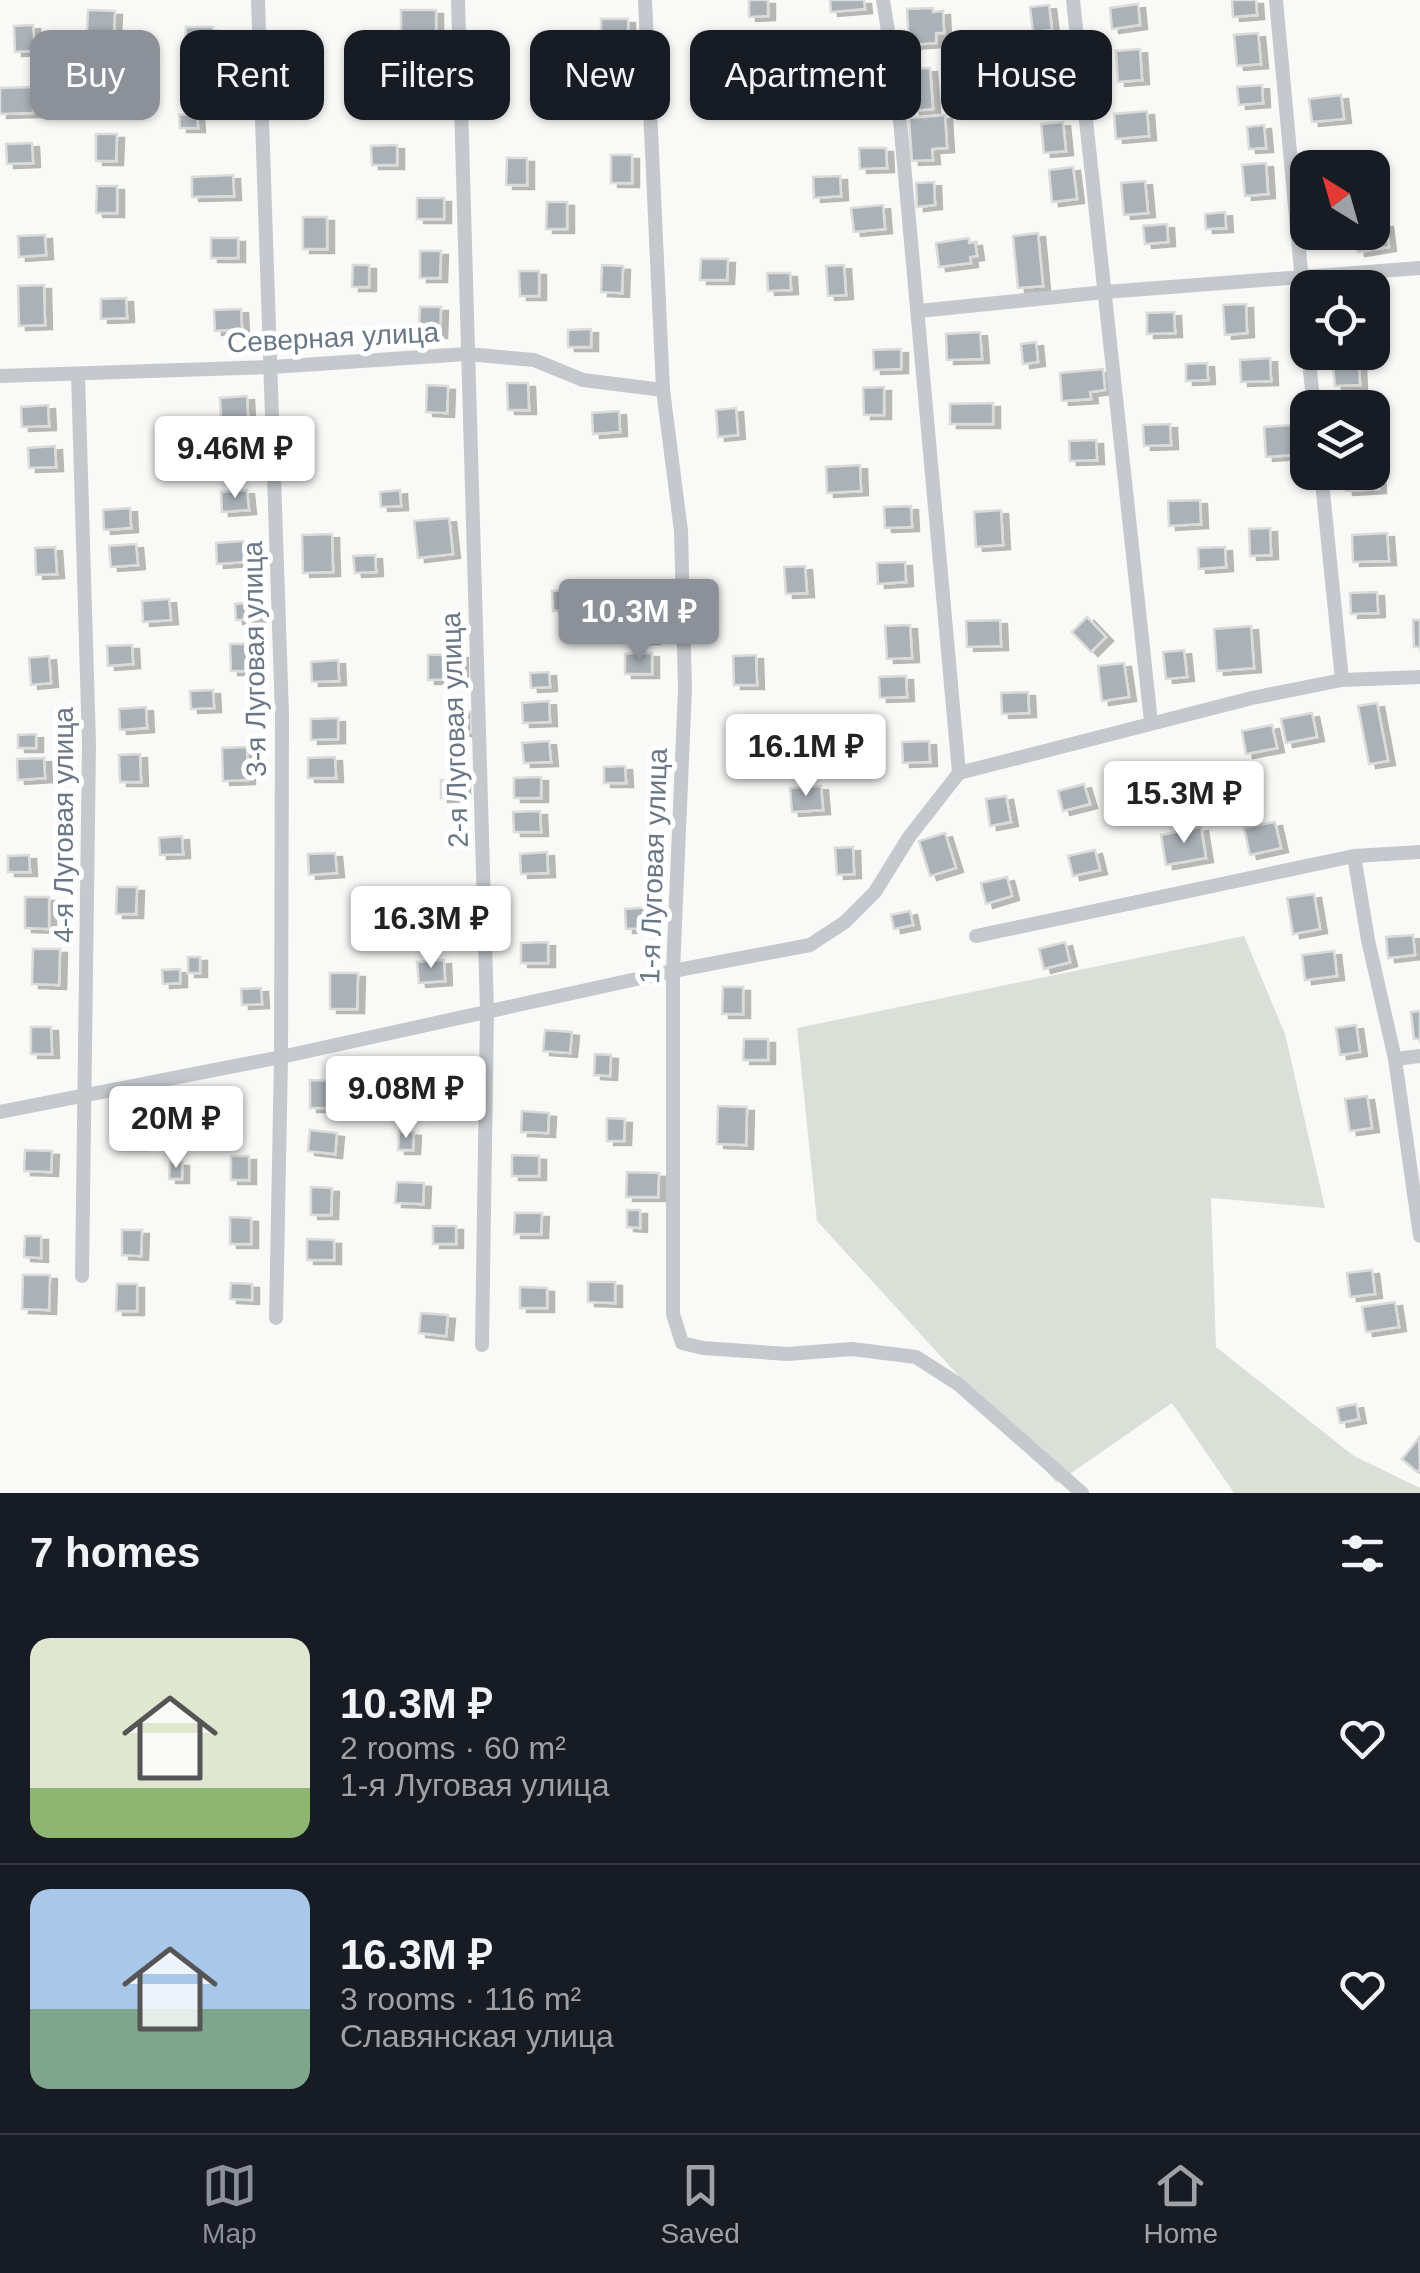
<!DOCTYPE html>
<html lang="en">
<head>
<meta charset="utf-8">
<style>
  :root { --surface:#171b24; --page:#20242c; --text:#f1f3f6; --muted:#9ea1a6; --line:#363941; --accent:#8c9099 }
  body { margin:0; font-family:Arial,sans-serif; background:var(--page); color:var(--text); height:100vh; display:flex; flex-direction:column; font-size:38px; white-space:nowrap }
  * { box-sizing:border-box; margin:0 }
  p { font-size:32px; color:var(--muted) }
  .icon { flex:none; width:55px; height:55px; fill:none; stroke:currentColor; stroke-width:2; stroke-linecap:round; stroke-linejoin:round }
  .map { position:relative; height:1493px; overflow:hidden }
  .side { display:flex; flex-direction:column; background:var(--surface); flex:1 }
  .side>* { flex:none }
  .banner { position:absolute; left:30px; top:30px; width:1360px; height:90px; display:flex; gap:20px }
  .needle { width:65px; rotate:323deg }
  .fabs { position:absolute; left:1290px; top:150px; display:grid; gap:20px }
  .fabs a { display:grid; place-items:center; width:100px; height:100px; border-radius:20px; background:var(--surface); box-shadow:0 2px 8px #0004; font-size:50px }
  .price { position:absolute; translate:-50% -85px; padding:0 22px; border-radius:10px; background:#fff; color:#222; font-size:32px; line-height:65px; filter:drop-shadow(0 2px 5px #0008) }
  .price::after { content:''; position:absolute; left:50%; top:60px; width:30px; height:22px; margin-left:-15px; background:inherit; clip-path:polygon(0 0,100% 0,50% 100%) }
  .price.selected { background:var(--accent); color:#fff }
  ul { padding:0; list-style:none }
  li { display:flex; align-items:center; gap:30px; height:250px; padding:0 30px }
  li+li { border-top:2px solid var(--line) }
  li span { display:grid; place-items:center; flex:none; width:280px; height:200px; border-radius:20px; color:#555 }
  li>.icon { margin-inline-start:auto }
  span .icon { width:120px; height:120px; fill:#fffc; stroke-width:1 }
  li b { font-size:42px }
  h2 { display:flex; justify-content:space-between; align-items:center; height:120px; padding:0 30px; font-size:42px }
  .pill { padding:0 35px; border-radius:20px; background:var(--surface); box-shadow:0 2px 8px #0004; font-size:35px; line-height:90px }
  .pill.selected { background:var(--accent); color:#fff }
  .tabs { display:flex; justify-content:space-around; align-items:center; height:140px; border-top:2px solid var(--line); background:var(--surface); font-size:28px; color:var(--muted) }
  .tabs a { display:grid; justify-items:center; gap:5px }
  .tabs .selected { color:var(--accent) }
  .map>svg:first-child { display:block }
</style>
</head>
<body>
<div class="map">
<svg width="1420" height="1493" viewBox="0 0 1420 1493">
  <defs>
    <filter id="shadow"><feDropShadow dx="7" dy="4" stdDeviation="0" flood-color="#0004"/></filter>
  </defs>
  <rect width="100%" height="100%" fill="#f9f9f7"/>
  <!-- green -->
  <path fill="#dae0d8" d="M1244 936 1285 1034 1325 1208 1211 1198 1216 1347 1354 1456 1420 1488V1493H1234L1172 1403 1057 1483 817 1221 797 1028Z"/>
  <!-- building -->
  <g fill="#aab1b7" stroke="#dbdbd9" stroke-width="2.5" filter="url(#shadow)">
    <path d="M749 0H768V16L749 17Z"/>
    <path d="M830 0H864L865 9 831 12Z"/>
    <path d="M1232 0H1256L1257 15 1233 17Z"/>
    <path d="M1138 4 1140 25 1112 29 1110 8Z"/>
    <path d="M1049 5 1052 30 1033 32 1030 7Z"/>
    <path d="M933 8V12L943 11 944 33H936V43L909 45 907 9Z"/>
    <path d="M88 10 115 11 114 32 87 31Z"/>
    <rect x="401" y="10" width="35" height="26"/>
    <rect x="601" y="19" width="27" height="21"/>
    <path d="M33 25 35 51 15 52 14 26Z"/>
    <path d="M186 27H213V48H185Z"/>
    <path d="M1258 33 1261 64 1237 66 1234 35Z"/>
    <path d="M312 41 313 67 280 68 279 43Z"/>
    <path d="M880 49 882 73 850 76 848 51Z"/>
    <path d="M1140 49 1142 80 1118 82 1116 51Z"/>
    <path d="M1062 57 1065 82 1045 84 1043 59Z"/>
    <path d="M702 64H729L728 85 701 84Z"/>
    <path d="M116 67 118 88 91 90 89 70Z"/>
    <path d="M930 68 933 109 913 111 910 69Z"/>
    <rect x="575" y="70" width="22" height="17"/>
    <path d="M1262 85 1263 103 1239 105 1237 87Z"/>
    <path d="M32 87 33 113 0 114V88Z"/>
    <path d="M1341 95 1344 119 1312 122 1309 99Z"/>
    <path d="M1147 111 1149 136 1116 139 1114 114Z"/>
    <path d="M197 114 198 128H180L179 115Z"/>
    <path d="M945 115 947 148 932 149 933 160 912 161 909 118Z"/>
    <path d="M1063 122 1066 151 1044 153 1041 124Z"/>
    <path d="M1264 125 1266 148 1249 149 1247 127Z"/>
    <path d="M96 134H117L116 161H96Z"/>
    <path d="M32 143 33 163 7 164 6 144Z"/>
    <path d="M397 145V165H372L371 146Z"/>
    <path d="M859 148H886L887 168 860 169Z"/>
    <rect x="611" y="155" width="21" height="28"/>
    <path d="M507 158H527V185H506Z"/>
    <path d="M1266 163 1268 194 1245 196 1242 165Z"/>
    <path d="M1073 167 1077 199 1052 202 1049 170Z"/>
    <path d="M233 175 234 196 192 197V177Z"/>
    <path d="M840 176 841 196 814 198 813 177Z"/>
    <path d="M1145 181 1148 213 1124 215 1121 183Z"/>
    <path d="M934 182 935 205 917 207 916 183Z"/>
    <path d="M97 186H117V213H96Z"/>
    <rect x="417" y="198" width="27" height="21"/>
    <path d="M547 202H567V229H546Z"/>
    <path d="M883 205 885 229 854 232 851 208Z"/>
    <path d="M1225 212 1226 228 1206 229 1205 214Z"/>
    <rect x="303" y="217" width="24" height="32"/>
    <path d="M1386 223 1389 247 1358 252 1355 232H1372V225Z"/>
    <path d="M1167 224 1168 242 1145 244 1143 226Z"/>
    <path d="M1038 233 1043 286 1018 288 1013 236Z"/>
    <path d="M45 235 46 255 19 257 18 236Z"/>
    <rect x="211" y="238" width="27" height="20"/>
    <path d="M969 238V243L975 242 977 256 970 257 971 263 939 267 936 243Z"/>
    <path d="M420 251H441L440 278H420Z"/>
    <path d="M701 259H728L727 280H700Z"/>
    <path d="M353 265H369V287H352Z"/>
    <path d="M602 265 623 266 622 293 601 292Z"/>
    <path d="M844 265 846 295 828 296 826 266Z"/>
    <path d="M519 271H539V296H520Z"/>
    <path d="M767 273H790L791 290 768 291Z"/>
    <path d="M44 285 45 325 19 326 18 286Z"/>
    <path d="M126 298 127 318 101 319V299Z"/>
    <path d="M1246 304 1247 333 1225 335 1223 305Z"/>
    <path d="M420 307H441L440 334H419Z"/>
    <path d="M1379 307 1381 325 1372 326V308Z"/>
    <path d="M241 309 242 329 215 331 214 310Z"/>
    <path d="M1174 312 1175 333 1147 334V313Z"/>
    <path d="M591 329V347H568V330Z"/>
    <path d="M980 332 982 359 947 360 946 334Z"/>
    <path d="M1036 342 1038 362 1023 364 1021 344Z"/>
    <path d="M901 349V369L874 370 873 350Z"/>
    <path d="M1270 358 1271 381 1241 382 1240 360Z"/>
    <path d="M1207 363 1208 380 1186 381V364Z"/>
    <path d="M1359 364 1360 385 1335 386 1333 365Z"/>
    <path d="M1103 369 1105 390 1090 392 1091 399 1062 401 1060 373Z"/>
    <path d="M507 383H528L529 410H508Z"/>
    <path d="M427 385 448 386 447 413 426 412Z"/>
    <path d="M884 387V415H864L863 388Z"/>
    <path d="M247 396 248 417 221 418 220 398Z"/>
    <path d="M993 403V424H950V404Z"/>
    <path d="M48 405 49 426 22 427 21 407Z"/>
    <path d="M736 408 738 435 718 437 716 410Z"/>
    <path d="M619 411 620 432 593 434 592 413Z"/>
    <path d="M1170 424 1171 445 1144 446 1143 425Z"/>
    <path d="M1291 425 1293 455 1266 457 1264 427Z"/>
    <path d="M1096 440 1097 460 1070 461 1069 441Z"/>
    <path d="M241 444 243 471 222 472 220 445Z"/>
    <path d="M55 446 56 467 29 468 28 448Z"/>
    <path d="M860 465 861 491 827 493 826 467Z"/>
    <path d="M1372 469H1378L1379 489 1346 491 1345 472H1372Z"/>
    <path d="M247 490 249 510 222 512 221 492Z"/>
    <path d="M400 490 401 506 381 507 380 492Z"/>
    <path d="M1200 500 1201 524 1169 526 1168 501Z"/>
    <path d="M911 506 912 527 885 528 884 507Z"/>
    <path d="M130 508 131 528 104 530 103 510Z"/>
    <path d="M1001 510 1003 545 976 547 974 512Z"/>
    <path d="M449 518 453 554 418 558 414 521Z"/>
    <path d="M1270 528 1271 555 1250 556 1249 529Z"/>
    <path d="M1387 533 1389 561 1353 562 1352 535Z"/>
    <path d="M332 534 333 572 303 573 302 535Z"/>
    <path d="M243 541 244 562 217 564 216 543Z"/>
    <path d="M136 544 138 565 111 567 109 546Z"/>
    <path d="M55 547 57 574 36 575 35 548Z"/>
    <path d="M1225 547 1226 567 1199 569 1198 548Z"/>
    <path d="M375 555 376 572 355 573 353 556Z"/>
    <path d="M905 562 906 582 878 584 877 563Z"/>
    <path d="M805 566 807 593 786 594 784 567Z"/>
    <path d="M579 589 580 609 553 611 552 591Z"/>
    <path d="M1377 592 1378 613 1351 614 1350 593Z"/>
    <path d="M169 599 171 620 143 622 142 601Z"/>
    <path d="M257 602 258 619 236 620 235 604Z"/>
    <path d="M1087 617 1106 637 1091 652 1072 632Z"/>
    <path d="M653 619V640H626V620Z"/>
    <path d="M1000 620 1001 646 967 647 966 621Z"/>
    <path d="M1413 620H1420V647H1414Z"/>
    <path d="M910 625 912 658 887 659 885 626Z"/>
    <path d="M1251 626 1254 668 1217 671 1214 629Z"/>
    <path d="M230 644H251V671H231Z"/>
    <path d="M132 645 133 664 108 666 107 646Z"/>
    <path d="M1184 650 1187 677 1166 679 1163 652Z"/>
    <path d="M652 653V674H625V654Z"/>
    <path d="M461 654V679L428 680V655Z"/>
    <path d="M756 655 757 685H734L733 656Z"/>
    <path d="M49 656 51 683 31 685 29 658Z"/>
    <path d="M338 660 339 681 312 682 311 662Z"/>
    <path d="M1124 663 1129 697 1102 701 1098 666Z"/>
    <path d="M549 672 550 687 531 688 530 673Z"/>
    <path d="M906 676 907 697 880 698 879 677Z"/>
    <path d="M213 690 214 708 191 709 190 691Z"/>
    <path d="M1028 692 1029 713 1002 714 1001 693Z"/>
    <path d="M549 701 550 722 523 723 522 703Z"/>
    <path d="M1377 703 1388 761 1369 764 1358 706Z"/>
    <path d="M146 707 147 728 120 730 119 709Z"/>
    <path d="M455 712H471V732H456Z"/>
    <path d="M1312 713 1317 737 1286 743 1281 719Z"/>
    <path d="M338 718V739L311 740V719Z"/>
    <path d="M760 720 762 742 733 744 731 722Z"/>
    <path d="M1272 725 1277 748 1246 754 1242 731Z"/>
    <path d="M36 734V748H18V735Z"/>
    <path d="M549 741 551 762 524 763 522 743Z"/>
    <path d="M929 741 930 762 903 763 902 742Z"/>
    <path d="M247 747 248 780 223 781 222 748Z"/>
    <path d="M140 754 141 782H120L119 755Z"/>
    <path d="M335 757 336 778H308V758Z"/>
    <path d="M44 758 45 778 18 780 17 759Z"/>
    <path d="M1213 765 1219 797 1175 805 1170 780 1189 776 1188 769Z"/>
    <path d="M625 766 626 783H604V767Z"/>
    <path d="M541 777V798H514V778Z"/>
    <path d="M441 780H463V797L441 798Z"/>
    <path d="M1084 784 1090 804 1063 811 1058 791Z"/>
    <path d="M821 786 823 810 792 812 790 788Z"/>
    <path d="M1006 796 1011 822 990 826 986 799Z"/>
    <path d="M540 811 541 832H514L513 812Z"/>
    <path d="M1275 822 1281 848 1250 855 1244 828Z"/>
    <path d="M1201 827 1206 858 1166 865 1161 835Z"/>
    <path d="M945 833 956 868 930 876 919 841Z"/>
    <path d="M182 836 183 854 160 855 159 838Z"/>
    <path d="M853 847 854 874 837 875 835 848Z"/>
    <path d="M1095 850 1100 870 1073 876 1068 856Z"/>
    <path d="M547 852 548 873 521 874 520 854Z"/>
    <path d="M335 853 337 873 309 875 308 854Z"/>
    <path d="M29 855 30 872H8V856Z"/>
    <path d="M1007 877 1012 896 986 904 981 883Z"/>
    <path d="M117 887H137L136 914H116Z"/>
    <path d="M1314 894 1320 929 1293 934 1287 898Z"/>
    <path d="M25 897H49V929L25 928Z"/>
    <path d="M461 905 462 926 435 928 434 907Z"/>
    <path d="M652 907 653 928 626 929 625 909Z"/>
    <path d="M910 911 913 925 894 929 891 915Z"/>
    <path d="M1413 935 1415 955 1388 958 1386 937Z"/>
    <path d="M548 942V963H521V943Z"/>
    <path d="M1065 942 1070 962 1044 969 1039 949Z"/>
    <path d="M33 949H60L59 985 32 984Z"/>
    <path d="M1334 951 1337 976 1305 980 1302 955Z"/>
    <rect x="188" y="957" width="12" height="16"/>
    <path d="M444 960 445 981 419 983 417 962Z"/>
    <path d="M180 969V983L163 984 162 970Z"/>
    <path d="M330 973H358L357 1009H330Z"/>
    <path d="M723 987H743V1014H722Z"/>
    <path d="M261 988 262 1004 242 1005 241 989Z"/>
    <path d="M1420 1011V1039H1414L1411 1012Z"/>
    <path d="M1356 1025 1360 1052 1340 1055 1336 1028Z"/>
    <path d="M31 1027H51L52 1054H31Z"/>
    <path d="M545 1030 572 1032 570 1053 543 1051Z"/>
    <path d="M744 1039H768V1060H743Z"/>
    <path d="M595 1054 611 1055 610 1076 594 1075Z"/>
    <path d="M432 1061 453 1062 452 1089 431 1088Z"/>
    <path d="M310 1080 331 1081 330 1108H310Z"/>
    <path d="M361 1082H382L381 1110 361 1109Z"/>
    <path d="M1367 1096 1372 1128 1350 1131 1345 1099Z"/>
    <path d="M718 1106 747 1107 746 1145 717 1144Z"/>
    <path d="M522 1111 549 1113 548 1133 521 1132Z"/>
    <path d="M607 1118 625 1119 624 1141H607Z"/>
    <path d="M139 1125 140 1146H113L112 1126Z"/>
    <path d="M310 1130 337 1133 335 1154 308 1151Z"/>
    <path d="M399 1131 414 1132 413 1150H398Z"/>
    <path d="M25 1150 52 1151 51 1172 24 1171Z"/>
    <path d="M512 1155 539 1156V1176H512Z"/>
    <rect x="231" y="1156" width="18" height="24"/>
    <path d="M170 1162H182V1179H169Z"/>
    <path d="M627 1172 659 1173 658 1197H626Z"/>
    <path d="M397 1182 424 1183 423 1204 395 1203Z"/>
    <path d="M311 1187 332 1188 331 1215H311Z"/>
    <path d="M627 1210H640V1228L627 1227Z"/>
    <path d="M515 1213H542L541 1234H514Z"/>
    <path d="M230 1217 251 1218V1244H230Z"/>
    <rect x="433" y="1226" width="23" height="18"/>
    <path d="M122 1230H142L141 1256 122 1255Z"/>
    <path d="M25 1236H41V1258L24 1257Z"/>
    <path d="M307 1239 334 1240V1260H307Z"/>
    <path d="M1372 1270 1375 1294 1350 1297 1347 1273Z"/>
    <path d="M23 1275H50L49 1310 22 1309Z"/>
    <path d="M588 1282H615V1303L588 1302Z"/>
    <path d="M231 1283 252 1284V1300L230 1299Z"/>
    <path d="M117 1284H137V1311H116Z"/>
    <path d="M520 1287 547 1288V1308H520Z"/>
    <path d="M1395 1302 1399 1327 1366 1332 1362 1307Z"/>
    <path d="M421 1313 448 1315 446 1336 419 1333Z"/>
    <path d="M1356 1404 1359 1419 1340 1423 1337 1408Z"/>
    <path d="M1419 1438 1420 1469 1417 1472 1402 1459Z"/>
  </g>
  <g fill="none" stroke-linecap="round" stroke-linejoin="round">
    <!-- minor -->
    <g stroke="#c5c8cc" stroke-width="14">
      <path d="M258 0 282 715 281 1057 276 1318"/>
      <path d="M458 0 487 1011 482 1345"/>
      <path d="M645 0 663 390 681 531 685 689 673 971V1314L682 1343 703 1348 787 1354 852 1349 916 1357 958 1384 1082 1493"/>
      <path d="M883 0 897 87 959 773"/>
      <path d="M1073 0 1151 722"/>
      <path d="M1276 0 1308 347"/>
      <path d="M919 311 1105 292 1420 268"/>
      <path d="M1308 352 1314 408"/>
      <path d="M78 374 89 744 82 1276"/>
      <path d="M0 376 272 367 467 354 534 360 583 380 663 390"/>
      <path d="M1321 472 1342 680"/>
      <path d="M1354 856 1368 940 1395 1059 1420 1236"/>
      <path d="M976 936 1354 856 1420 852"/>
      <path d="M1395 1059 1420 1056"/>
      <path d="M0 1112 281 1057 673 971 810 945 845 922 875 892 909 837 959 773 1252 698 1342 680 1420 677"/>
    </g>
  </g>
  <g text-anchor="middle" stroke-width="10" stroke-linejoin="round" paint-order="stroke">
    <!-- street labels -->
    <g font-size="28" fill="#6a7786" stroke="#fff">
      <text transform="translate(333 337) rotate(-3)" y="10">Северная улица</text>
      <text transform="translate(254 659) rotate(-91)" y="10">3-я Луговая улица</text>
      <text transform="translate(454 730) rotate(-92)" y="10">2-я Луговая улица</text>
      <text transform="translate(63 825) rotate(-90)" y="10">4-я Луговая улица</text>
      <text transform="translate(653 866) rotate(-88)" y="10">1-я Луговая улица</text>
    </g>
  </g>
</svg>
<div class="fabs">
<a><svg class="needle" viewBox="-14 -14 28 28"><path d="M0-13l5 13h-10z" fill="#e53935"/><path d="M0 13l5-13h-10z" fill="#9ea1a6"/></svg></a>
<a><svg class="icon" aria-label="locate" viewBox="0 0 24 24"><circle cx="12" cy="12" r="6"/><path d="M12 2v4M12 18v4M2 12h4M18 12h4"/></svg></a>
<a><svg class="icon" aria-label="layers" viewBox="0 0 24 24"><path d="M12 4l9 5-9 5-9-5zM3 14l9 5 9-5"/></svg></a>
</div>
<b class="price" style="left:235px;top:501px">9.46M ₽</b>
<b class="price selected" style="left:639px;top:664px">10.3M ₽</b>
<b class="price" style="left:806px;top:799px">16.1M ₽</b>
<b class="price" style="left:1184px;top:846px">15.3M ₽</b>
<b class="price" style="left:431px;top:971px">16.3M ₽</b>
<b class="price" style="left:406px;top:1141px">9.08M ₽</b>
<b class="price" style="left:176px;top:1171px">20M ₽</b>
<div class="banner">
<a class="pill selected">Buy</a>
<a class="pill">Rent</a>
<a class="pill">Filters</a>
<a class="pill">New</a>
<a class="pill">Apartment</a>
<a class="pill">House</a>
</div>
</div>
<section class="side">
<h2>7 homes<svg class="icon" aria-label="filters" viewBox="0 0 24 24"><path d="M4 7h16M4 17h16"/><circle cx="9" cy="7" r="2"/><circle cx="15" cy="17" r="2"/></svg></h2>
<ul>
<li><span style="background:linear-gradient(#dfe7d0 75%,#8fb573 0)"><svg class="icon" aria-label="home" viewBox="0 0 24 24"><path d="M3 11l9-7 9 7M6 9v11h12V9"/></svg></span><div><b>10.3M ₽</b><p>2 rooms · 60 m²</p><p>1-я Луговая улица</p></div><svg class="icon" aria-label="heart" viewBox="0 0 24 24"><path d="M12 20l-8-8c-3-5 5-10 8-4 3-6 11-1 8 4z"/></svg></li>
<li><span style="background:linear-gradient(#a9c7e8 60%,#7fa58c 0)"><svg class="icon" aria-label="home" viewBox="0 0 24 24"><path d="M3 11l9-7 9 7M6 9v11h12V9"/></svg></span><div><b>16.3M ₽</b><p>3 rooms · 116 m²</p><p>Славянская улица</p></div><svg class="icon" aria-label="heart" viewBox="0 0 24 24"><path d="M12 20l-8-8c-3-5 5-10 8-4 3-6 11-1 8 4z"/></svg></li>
</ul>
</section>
<nav class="tabs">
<a class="selected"><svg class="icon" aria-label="map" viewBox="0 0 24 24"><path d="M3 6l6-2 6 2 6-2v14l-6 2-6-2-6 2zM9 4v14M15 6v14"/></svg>Map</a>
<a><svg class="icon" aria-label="saved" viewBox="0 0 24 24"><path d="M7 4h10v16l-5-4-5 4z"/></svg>Saved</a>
<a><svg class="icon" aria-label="home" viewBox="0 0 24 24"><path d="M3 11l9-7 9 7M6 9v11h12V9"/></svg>Home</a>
</nav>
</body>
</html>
